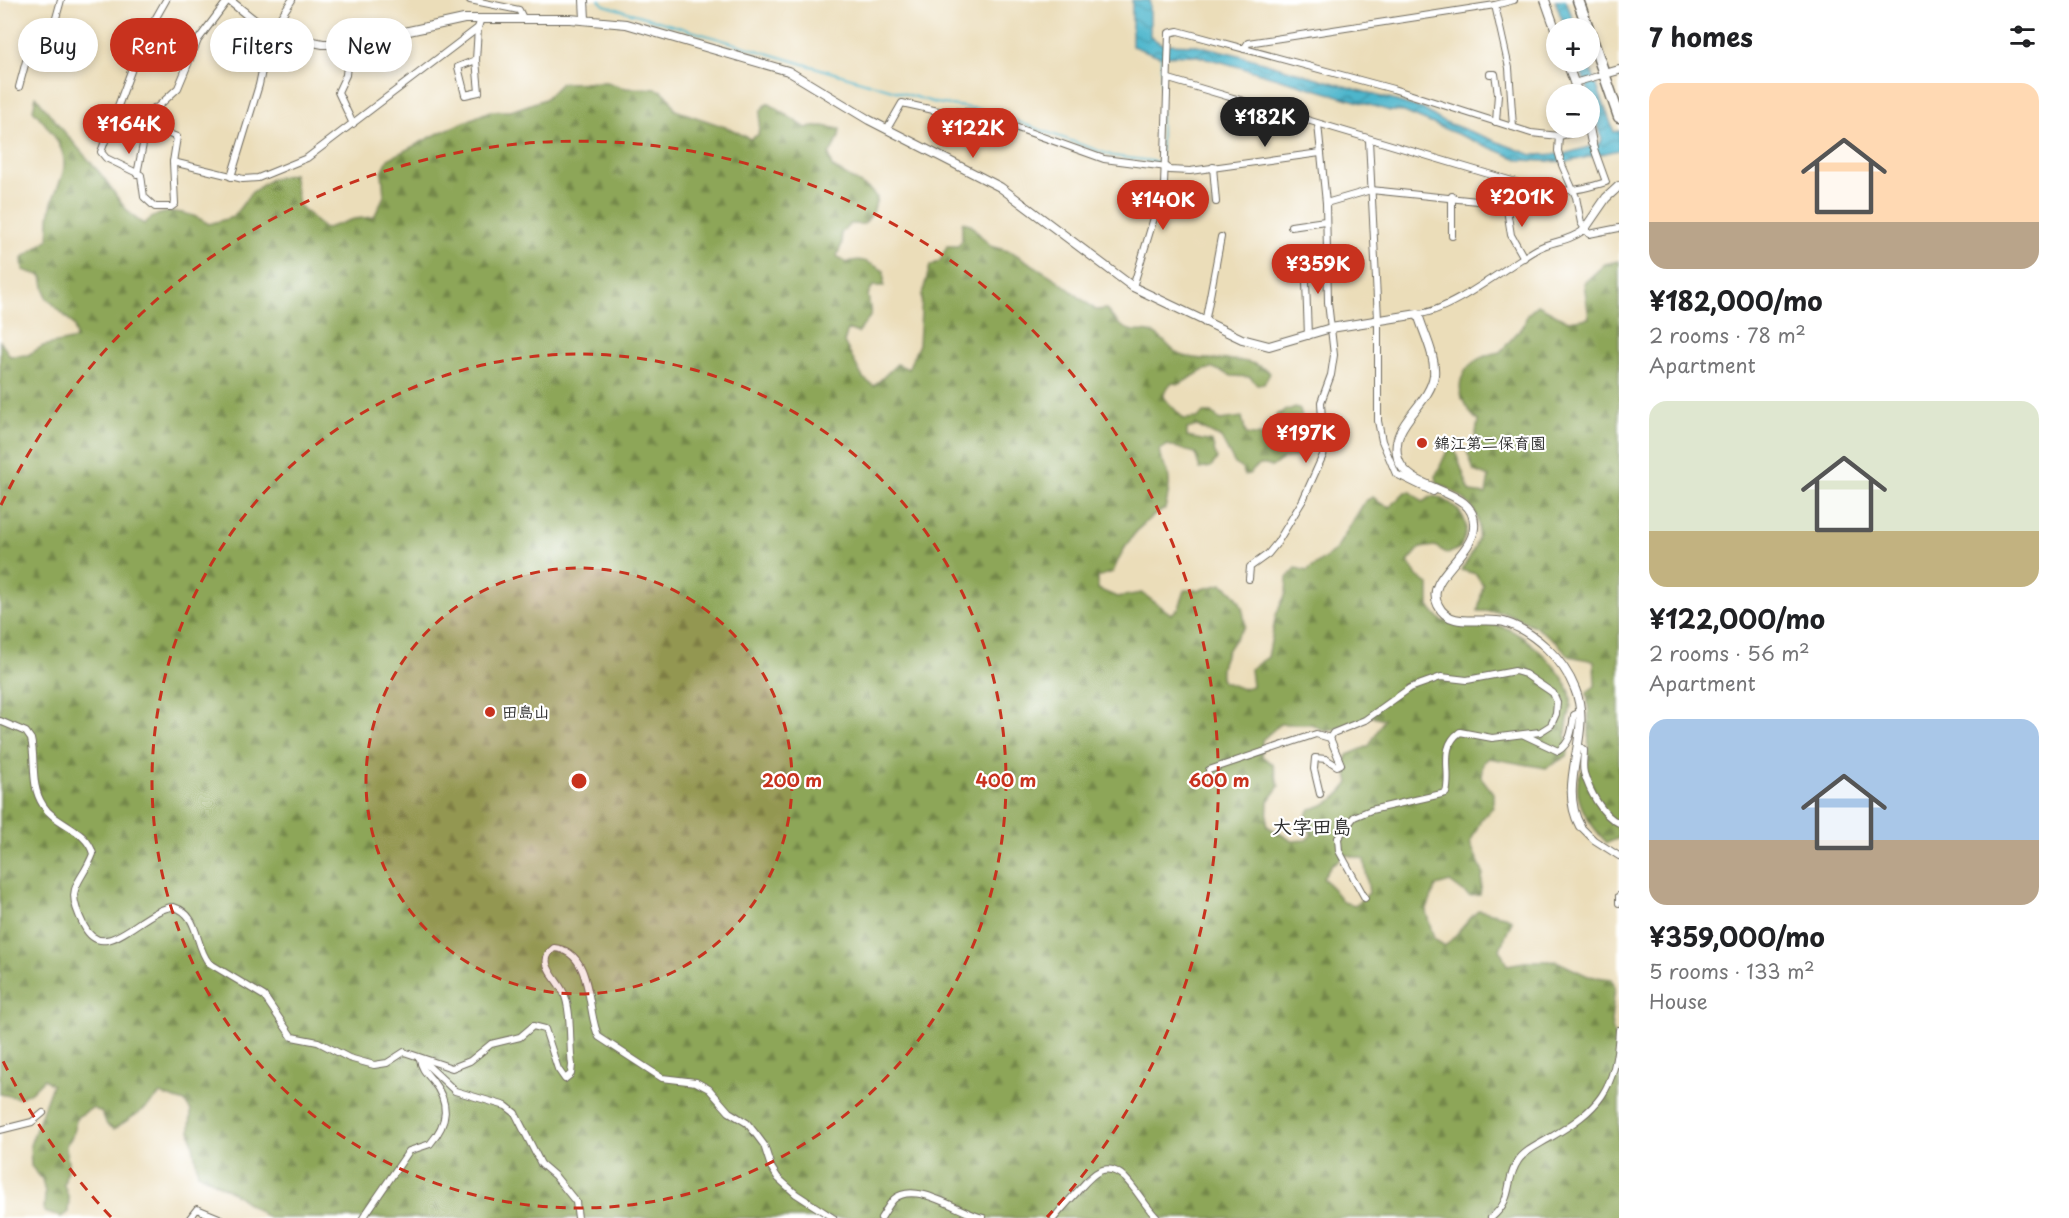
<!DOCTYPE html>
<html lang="en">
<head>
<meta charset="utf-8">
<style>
  :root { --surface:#fff; --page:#f6f6f6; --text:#202124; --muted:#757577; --accent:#c8321e }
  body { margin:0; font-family:"Playpen Sans","Klee One",sans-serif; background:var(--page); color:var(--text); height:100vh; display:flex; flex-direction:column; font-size:22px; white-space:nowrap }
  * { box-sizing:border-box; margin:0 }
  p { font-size:20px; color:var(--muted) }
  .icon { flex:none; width:33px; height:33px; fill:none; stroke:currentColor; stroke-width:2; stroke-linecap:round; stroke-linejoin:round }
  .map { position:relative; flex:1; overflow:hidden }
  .panel { display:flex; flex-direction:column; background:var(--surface); width:450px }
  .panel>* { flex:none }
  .top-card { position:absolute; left:18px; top:18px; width:570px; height:54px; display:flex; gap:12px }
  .tools { position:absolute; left:1546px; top:18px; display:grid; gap:12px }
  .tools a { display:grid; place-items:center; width:54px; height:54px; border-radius:50%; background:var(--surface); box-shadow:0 3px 9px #0003; font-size:30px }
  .price { position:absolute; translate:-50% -51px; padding:0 14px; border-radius:21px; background:var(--accent); color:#fff; font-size:20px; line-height:39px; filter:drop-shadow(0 2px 3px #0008) }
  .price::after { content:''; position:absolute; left:50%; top:36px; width:18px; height:14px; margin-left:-9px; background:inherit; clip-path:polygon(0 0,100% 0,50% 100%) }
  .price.current { background:#222; color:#fff }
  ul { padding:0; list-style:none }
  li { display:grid; align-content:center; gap:12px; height:318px; padding:0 30px }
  li span { display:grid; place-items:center; height:186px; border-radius:18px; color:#555 }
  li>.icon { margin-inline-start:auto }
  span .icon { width:108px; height:108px; fill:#fffc; stroke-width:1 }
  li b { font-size:26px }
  h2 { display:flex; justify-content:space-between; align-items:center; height:72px; padding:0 30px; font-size:26px }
  .pill { padding:0 21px; border-radius:27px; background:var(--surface); box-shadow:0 3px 9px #0003; font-size:21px; line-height:54px }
  .pill.current { background:var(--accent); color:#fff }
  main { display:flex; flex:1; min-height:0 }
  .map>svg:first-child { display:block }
</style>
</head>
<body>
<main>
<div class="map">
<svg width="1619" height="1218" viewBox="0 0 1619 1218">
  <defs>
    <pattern id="forest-firs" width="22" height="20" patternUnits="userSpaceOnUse" patternTransform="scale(1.5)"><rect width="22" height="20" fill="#8da658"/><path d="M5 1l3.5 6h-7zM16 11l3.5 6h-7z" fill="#738749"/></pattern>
    <pattern id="water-waves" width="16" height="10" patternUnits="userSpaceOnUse" patternTransform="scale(1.5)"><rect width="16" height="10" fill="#4eb6cc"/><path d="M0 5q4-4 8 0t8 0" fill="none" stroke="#4194a6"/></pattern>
  </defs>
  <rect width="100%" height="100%" fill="#fff"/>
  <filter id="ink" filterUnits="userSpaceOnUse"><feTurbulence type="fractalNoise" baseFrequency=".0167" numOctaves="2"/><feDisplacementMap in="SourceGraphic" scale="12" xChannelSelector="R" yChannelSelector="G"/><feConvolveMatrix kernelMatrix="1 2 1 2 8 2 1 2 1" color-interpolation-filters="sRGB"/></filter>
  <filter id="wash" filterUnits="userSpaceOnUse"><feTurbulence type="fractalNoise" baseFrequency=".008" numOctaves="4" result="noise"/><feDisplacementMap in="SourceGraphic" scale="24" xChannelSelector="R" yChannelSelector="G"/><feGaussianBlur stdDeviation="1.35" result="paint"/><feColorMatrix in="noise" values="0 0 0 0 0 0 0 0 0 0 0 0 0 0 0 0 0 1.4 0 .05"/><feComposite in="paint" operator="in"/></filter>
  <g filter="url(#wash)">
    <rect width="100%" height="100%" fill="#ebddb9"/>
    <!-- forest -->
    <g fill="url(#forest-firs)" stroke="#5c6842" stroke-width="1.5" fill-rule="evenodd">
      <path d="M607 82C613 84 620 87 627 88 650 90 665 81 675 110L731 129 750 139 758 135 761 110 768 103 806 128 823 126 840 129 839 137 829 155 832 167 869 189 877 198 873 213 864 224H850L841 233 842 244 837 256 846 263C861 256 870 263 884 271V286H873L868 295 871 315 858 333 848 329 844 342 863 378 874 386 897 364 908 369 919 344 922 295 930 266 940 261 947 246H958L962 240V222L970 224 990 246 1012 252 1056 279 1096 310 1106 309C1112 318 1123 330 1134 331 1140 332 1146 330 1152 333 1164 337 1170 351 1181 355 1209 365 1247 352 1270 373L1264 384 1257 385 1250 377 1232 376 1213 368 1202 371 1180 384 1172 383 1166 389 1163 397 1184 419 1197 418 1204 413H1212L1220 420 1242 417 1246 434 1263 436 1271 428 1277 414 1295 407 1300 410 1305 429 1304 456 1284 458 1272 467C1261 462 1257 465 1250 474L1244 475 1242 469 1235 464 1221 438 1197 426 1187 429V437L1212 442 1217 459 1211 467 1200 469 1195 453 1168 445 1159 450C1160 459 1162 461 1166 468 1172 480 1168 497 1165 509 1139 522 1124 545 1113 572L1098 577V589L1117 597 1142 593 1171 614 1179 608 1185 590H1199L1222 584C1239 594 1244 607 1245 626 1233 641 1216 661 1222 681L1242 689 1252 686 1250 669 1268 657 1276 615 1286 593 1287 578 1296 568 1307 571 1335 551 1365 501 1373 497 1380 503 1390 507 1405 492H1411L1423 502 1432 496C1447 498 1467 512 1466 530 1466 536 1462 543 1460 548L1448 554 1435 546 1420 548 1408 562 1417 576 1429 585V607L1442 621C1461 623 1488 621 1506 628 1528 637 1563 670 1570 693 1574 708 1566 720 1566 734 1566 743 1570 746 1567 756L1546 768 1489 758 1483 763 1481 777 1493 793V807L1481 820 1470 843 1483 873 1480 895 1469 896 1450 882 1436 886 1426 912 1434 939 1445 946C1458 934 1466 921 1479 910L1508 917 1512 921 1500 949 1507 965 1530 961H1556L1588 976 1612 979 1615 987 1611 1022 1616 1043H1619V1218H268L232 1192 198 1173 190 1130 191 1111 185 1102 160 1094 146 1108 114 1129 107 1125 102 1112 92 1108 77 1117 72 1137 66 1145 68 1164 64 1185 69 1199 68 1212 61 1217 44 1212 45 1193 42 1179 31 1166 30 1145 52 1085 44 1079 31 1092 19 1098 0 1094V341L10 356 28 355 43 346 76 339 74 325 46 297 42 276 23 270 22 258 49 239C43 172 96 178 33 110L36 96C55 123 77 146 99 172 114 189 123 213 144 224 162 205 189 211 209 224L233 217 251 193 271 179 293 174 299 205 324 229 354 219 374 217 384 196 382 172 388 159 441 132 490 111H511L545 99 561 83ZM1372 716 1384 719 1369 746 1347 755 1345 765 1349 783C1338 798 1328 805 1310 809L1306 816 1311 835 1306 840 1292 841 1267 826 1268 801 1279 786 1273 765 1262 756V740L1280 724H1312L1326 732ZM1347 855 1364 859 1369 893 1355 905 1343 902 1323 877 1332 864Z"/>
      <path d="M1619 261V838L1607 843C1592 827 1572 801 1579 777 1581 771 1587 768 1588 761 1589 738 1590 715 1587 692L1595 686 1594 661 1569 656 1557 642 1534 626 1504 612 1478 611 1483 585 1476 574 1461 570C1491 530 1483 503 1437 483L1436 475 1448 449 1454 448 1470 492 1486 494 1489 477 1474 471 1467 451 1474 445 1478 421C1447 392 1458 359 1500 352L1524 325 1527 315 1538 305 1568 321 1589 318 1584 283 1605 264Z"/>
    </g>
    <!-- water -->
    <g fill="url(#water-waves)" stroke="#3c707c" stroke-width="1.5">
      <path d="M1132 0H1150V37L1162 44 1197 45 1235 54 1423 109 1440 120 1532 155 1564 154 1599 144 1602 140 1590 94 1577 62H1588L1614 132 1619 131V150L1567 162 1520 160 1404 112 1390 111 1222 62 1193 55 1159 56 1132 46Z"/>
      <path d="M1555 0H1566L1576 28H1565Z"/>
    </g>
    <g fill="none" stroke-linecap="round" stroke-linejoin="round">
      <!-- stream -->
      <path stroke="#4eb6cc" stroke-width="2" d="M599 0 604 5 936 103 985 110 1113 156 1159 162 1161 159V56"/>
    </g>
  </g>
  <g filter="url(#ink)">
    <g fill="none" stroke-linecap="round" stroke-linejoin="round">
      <!-- minor casing -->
      <g stroke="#6e695d" stroke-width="8">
        <g id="minor">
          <path d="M166 0 141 44 101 152 106 158 141 175 144 197 155 207H171L175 204 173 162 243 179 258 178 307 158 478 28 481 18"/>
          <path d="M470 0 519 10 523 18"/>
          <path d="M1495 5 1509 68 1513 127"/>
          <path d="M349 44 346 75 338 92 353 124"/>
          <path d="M1244 49 1248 43 1495 5 1514 0"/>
          <path d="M476 60 458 67 465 95 479 92 476 60 478 28"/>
          <path d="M1490 74H1495L1498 94 1496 122"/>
          <path d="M1169 79 1529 186C1565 192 1571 193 1606 182L1592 143"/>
          <path d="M1574 83 1605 74"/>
          <path d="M19 87 26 61 56 18 61 0"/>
          <path d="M154 108 165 120 164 132 177 137 173 162"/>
          <path d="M887 129 902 103 938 111 973 112 1104 159 1167 167 1169 170 1190 171 1320 153"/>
          <path d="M1559 136 1558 151 1562 165 1576 197 1581 223 1589 234 1619 228"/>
          <path d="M1369 140 1378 319V421L1382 441 1396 474 1433 492 1437 489"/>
          <path d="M1213 167 1216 202"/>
          <path d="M137 174 149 115 178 88 198 40 228 0"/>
          <path d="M231 177 259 85 270 33 292 0"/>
          <path d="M1326 203 1371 190 1536 207 1547 204 1558 191"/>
          <path d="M1506 203 1511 235 1524 258"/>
          <path d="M1291 226 1325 221"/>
          <path d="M1452 236V196"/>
          <path d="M1133 287 1164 185 1169 33 1178 31 1393 89 1531 133 1559 136 1590 129"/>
          <path d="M1418 314C1450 312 1507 266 1537 249 1553 240 1566 243 1584 230"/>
          <path d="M1205 323 1221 237"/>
          <path d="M1308 336 1305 254H1328"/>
          <path d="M1249 579 1250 567 1268 554 1277 543 1303 500 1324 453 1318 433 1322 420 1321 402 1331 375 1334 355 1328 302 1326 203 1318 124"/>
          <path d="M0 721 26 732 31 739C36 760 30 786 43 805 55 825 87 829 93 854 80 887 63 885 84 926 105 967 144 907 174 907 200 915 194 945 209 963L264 996 292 1037 318 1042 349 1058 374 1065 387 1063 404 1052 452 1068 470 1061 491 1044 520 1037 533 1026 545 1029 558 1069 565 1079 571 1074 572 1065C569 1044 572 1015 565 996 560 980 534 963 554 948 595 951 586 1015 599 1037L662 1078 696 1082 709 1089 729 1112 747 1123 755 1133 764 1145 771 1167 778 1178 796 1194 833 1218"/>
          <path d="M1524 735 1558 751C1571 743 1572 730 1574 715L1581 712"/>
          <path d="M1330 738 1333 733 1365 720 1410 688 1441 677 1467 680 1515 671 1525 674 1553 693 1557 702 1556 714 1551 725 1540 732 1492 738 1460 732C1438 748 1452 771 1446 793L1371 810 1354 817 1338 838 1339 851 1365 898"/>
          <path d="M1578 745 1584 750C1584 757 1582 766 1584 773 1589 790 1602 816 1619 823"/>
          <path d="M1209 770 1316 734 1330 738 1341 764 1337 766 1326 759 1315 758 1314 769 1320 794"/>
          <path d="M1580 826 1594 840 1619 856"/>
          <path d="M1619 896V903"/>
          <path d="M422 1060 455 1091 506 1106 515 1113 541 1164 555 1176 576 1202 578 1218"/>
          <path d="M0 1130 32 1122 43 1113"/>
          <path d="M190 1218 197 1209 219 1218"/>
          <path d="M363 1218 409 1151 430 1144C449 1122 450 1103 432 1080 426 1073 421 1068 420 1059"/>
          <path d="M881 1218C885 1212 889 1204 894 1199 916 1180 960 1213 983 1218"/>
          <path d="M1054 1218C1061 1209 1068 1202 1076 1193 1089 1179 1103 1157 1125 1178 1137 1190 1145 1206 1157 1218"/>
          <path d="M1491 1218C1515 1198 1504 1181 1518 1161 1524 1151 1538 1145 1548 1139 1599 1109 1616 1091 1619 1030"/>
        </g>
      </g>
      <!-- tertiary casing -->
      <g stroke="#6e695d" stroke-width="10">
        <g id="tertiary">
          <path d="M229 0 270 33 323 44H349L464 19H570L626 24 788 71 869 120 1000 187 1133 287 1242 339 1269 346 1331 328 1418 314C1423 332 1436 355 1434 375 1430 406 1388 424 1398 459 1409 494 1478 486 1474 528 1472 556 1424 579 1438 605 1450 630 1482 616 1504 622 1534 631 1564 660 1575 689 1594 734 1556 782 1580 826"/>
          <path d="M584 0 585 19"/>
          <path d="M1545 0 1557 34"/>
          <path d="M1567 62 1578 94"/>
          <path d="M1605 74 1619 70"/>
          <path d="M1589 128 1592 143"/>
          <path d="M1584 230 1606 198 1619 186"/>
        </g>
      </g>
      <!-- primary casing -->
      <g stroke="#6e695d" stroke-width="13">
        <g id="primary">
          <path d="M1578 0 1588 28"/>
          <path d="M1590 33 1619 117"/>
        </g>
      </g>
      <!-- minor -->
      <use href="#minor" stroke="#fff" stroke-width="6"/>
      <!-- tertiary -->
      <use href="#tertiary" stroke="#fff" stroke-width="8"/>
      <!-- primary -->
      <use href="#primary" stroke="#fff" stroke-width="10"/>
    </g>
  </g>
  <!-- distance rings -->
  <circle cx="579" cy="781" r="213" fill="#c8321e" fill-opacity=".12"/>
  <g fill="none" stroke="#c8321e" stroke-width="3" stroke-dasharray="10 8">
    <circle cx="579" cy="781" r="213"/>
    <circle cx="579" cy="781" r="427"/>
    <path d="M111 1217A640 640 0 0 1 1 1057M1 505A640 640 0 1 1 1047 1217"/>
  </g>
  <!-- markers -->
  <g fill="#c8321e" stroke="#fff" stroke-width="2">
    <circle cx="1422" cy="443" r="6"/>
    <circle cx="490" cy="712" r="6"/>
  </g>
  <g text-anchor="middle" stroke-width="4.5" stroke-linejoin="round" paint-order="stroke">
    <!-- poi labels -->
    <g font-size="16" font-weight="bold" fill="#2b2b2b" stroke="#fff" text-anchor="start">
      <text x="1434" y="449">錦江第二保育園</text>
      <text x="502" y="718">田島山</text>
    </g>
    <!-- quarter labels -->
    <g font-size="20" font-weight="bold" fill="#2b2b2b" stroke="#fff">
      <text x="1312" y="834">大字田島</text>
    </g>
  </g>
  <circle cx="579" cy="781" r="9" fill="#c8321e" stroke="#fff" stroke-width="3"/>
  <g font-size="18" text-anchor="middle" font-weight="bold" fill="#c8321e" stroke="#fff" stroke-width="4.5" stroke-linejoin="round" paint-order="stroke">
    <text x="792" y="787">200 m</text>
    <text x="1006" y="787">400 m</text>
    <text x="1219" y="787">600 m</text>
  </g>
</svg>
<div class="tools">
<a>+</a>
<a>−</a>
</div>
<b class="price current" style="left:1265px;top:148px">¥182K</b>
<b class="price" style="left:129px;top:155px">¥164K</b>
<b class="price" style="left:973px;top:159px">¥122K</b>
<b class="price" style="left:1522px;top:228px">¥201K</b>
<b class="price" style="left:1163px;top:231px">¥140K</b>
<b class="price" style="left:1318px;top:295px">¥359K</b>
<b class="price" style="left:1306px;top:464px">¥197K</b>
<div class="top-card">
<a class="pill">Buy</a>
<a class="pill current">Rent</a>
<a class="pill">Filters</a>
<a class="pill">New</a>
</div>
</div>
<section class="panel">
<h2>7 homes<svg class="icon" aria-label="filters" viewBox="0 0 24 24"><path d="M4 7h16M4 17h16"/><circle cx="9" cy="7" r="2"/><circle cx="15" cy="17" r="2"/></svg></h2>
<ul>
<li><span style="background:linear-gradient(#ffd9b3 75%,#b9a48a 0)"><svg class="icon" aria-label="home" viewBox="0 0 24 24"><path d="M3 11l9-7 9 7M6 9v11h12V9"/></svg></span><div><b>¥182,000/mo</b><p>2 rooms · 78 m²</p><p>Apartment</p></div></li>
<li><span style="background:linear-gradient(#dfe7d0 70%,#c2b280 0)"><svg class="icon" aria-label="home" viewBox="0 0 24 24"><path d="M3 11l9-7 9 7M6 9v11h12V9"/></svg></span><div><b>¥122,000/mo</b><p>2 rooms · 56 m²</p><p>Apartment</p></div></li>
<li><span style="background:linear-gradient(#a9c7e8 65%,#b9a48a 0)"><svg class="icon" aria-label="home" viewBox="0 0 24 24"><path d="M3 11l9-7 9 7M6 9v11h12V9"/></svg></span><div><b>¥359,000/mo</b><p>5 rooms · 133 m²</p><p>House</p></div></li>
</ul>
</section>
</main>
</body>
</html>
